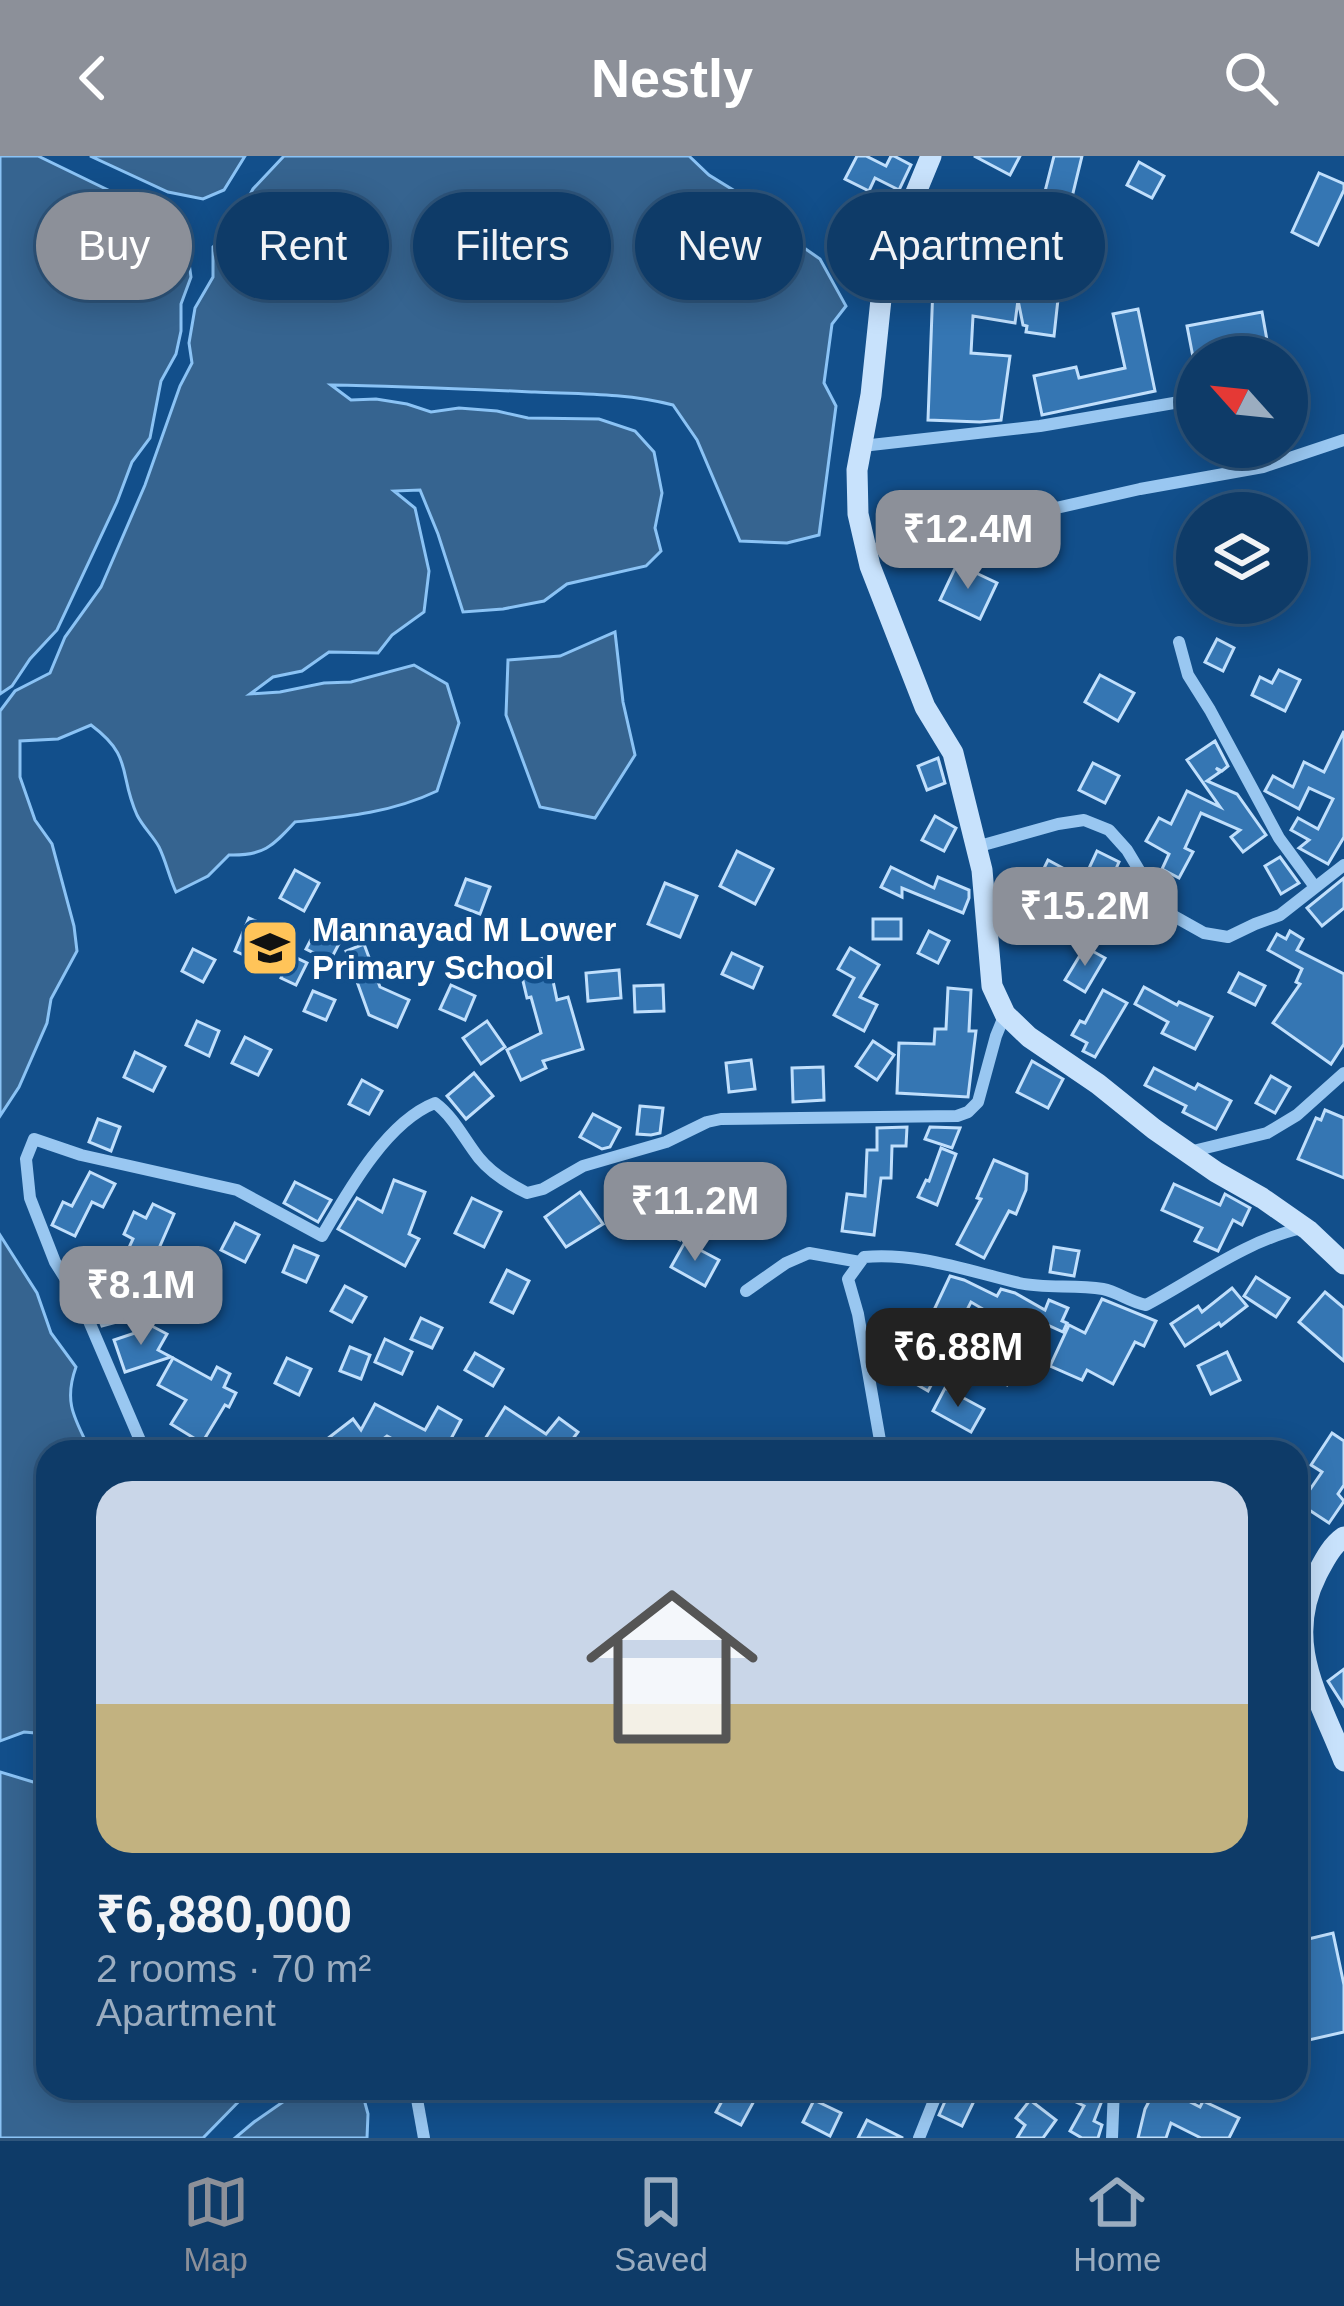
<!DOCTYPE html>
<html lang="en">
<head>
<meta charset="utf-8">
<style>
  :root { --surface:#0e3b68; --page:#17426e; --text:#f1f3f6; --muted:#9badc0; --line:#2e557c; --accent:#8c9099 }
  body { margin:0; font-family:Helvetica,sans-serif; background:var(--page); color:var(--text); height:100vh; display:flex; flex-direction:column; font-size:45px; white-space:nowrap }
  * { box-sizing:border-box; margin:0 }
  p { font-size:39px; color:var(--muted) }
  .icon { flex:none; width:66px; height:66px; fill:none; stroke:currentColor; stroke-width:2; stroke-linecap:round; stroke-linejoin:round }
  .map { position:relative; flex:1; overflow:hidden }
  .details { position:absolute; left:36px; top:1284px; width:1272px; height:660px; display:flex; flex-direction:column; background:var(--surface); border-radius:36px; box-shadow:0 6px 30px #0003,0 0 0 3px var(--line) }
  .details>* { flex:none }
  .guide { position:absolute; left:36px; top:36px; width:1272px; height:108px; display:flex; gap:24px }
  .needle { width:78px; rotate:297deg }
  .controls { position:absolute; left:1176px; top:180px; display:grid; gap:24px }
  .controls a { display:grid; place-items:center; width:132px; height:132px; border-radius:50%; background:var(--surface); box-shadow:0 6px 30px #0003,0 0 0 3px var(--line); font-size:60px }
  .price { position:absolute; translate:-50% -102px; padding:0 27px; border-radius:24px; background:var(--accent); color:#fff; font-size:39px; line-height:78px; filter:drop-shadow(0 3px 6px #0008) }
  .price::after { content:''; position:absolute; left:50%; top:72px; width:36px; height:27px; margin-left:-18px; background:inherit; clip-path:polygon(0 0,100% 0,50% 100%) }
  .price.active { background:#222; color:#fff }
  ul { padding:0; list-style:none }
  li { display:grid; align-content:center; gap:24px; height:636px; padding:0 60px }
  li+li { border-top:3px solid var(--line) }
  li span { display:grid; place-items:center; height:372px; border-radius:36px; color:#555 }
  li>.icon { margin-inline-start:auto }
  span .icon { width:216px; height:216px; fill:#fffc; stroke-width:1 }
  li b { font-size:51px }
  .chip { padding:0 42px; border-radius:54px; background:var(--surface); box-shadow:0 6px 30px #0003,0 0 0 3px var(--line); font-size:42px; line-height:108px }
  .chip.active { background:var(--accent); color:#fff }
  header { display:flex; justify-content:space-between; align-items:center; height:156px; padding:0 60px; background:var(--accent); color:#fff; font-size:54px; font-weight:700 }
  .dock { display:flex; justify-content:space-around; align-items:center; height:168px; border-top:3px solid var(--line); background:var(--surface); font-size:33px; color:var(--muted) }
  .dock a { display:grid; justify-items:center; gap:6px }
  .dock .active { color:var(--accent) }
  .map>svg:first-child { display:block }
</style>
</head>
<body>
<header><svg class="icon" aria-label="back" viewBox="0 0 24 24"><path d="M15 5l-7 7 7 7"/></svg>Nestly<svg class="icon" aria-label="search" viewBox="0 0 24 24"><circle cx="10" cy="10" r="6"/><path d="M15 15l6 6"/></svg></header>
<div class="map">
<svg width="1344" height="1982" viewBox="0 0 1344 1982">
  <rect width="100%" height="100%" fill="#124f8b"/>
  <!-- water -->
  <g fill="#366490" stroke="#8bc3f5" stroke-width="3">
    <path d="M0 0H38L184 71 191 121 181 148V175L176 198 161 225 150 282 132 306 117 346 57 474 30 503 12 530 0 538Z"/>
    <path d="M90 0H245L224 34 203 43 168 36Z"/>
    <path d="M284 0H689L709 19 738 37 754 57 820 103 846 150 832 168 824 227 836 250 819 379 787 387 740 385 697 284 673 249C627 237 581 238 535 236 466 233 399 230 331 229L351 244 376 243 407 248 431 256 459 252 497 255 528 262 599 263 635 275 654 296 662 337 655 372 661 395 646 410 567 428 544 445 503 453 463 456 438 378 420 334 394 335 415 352 429 415 424 456 392 479 378 497 329 496 302 515 273 521 250 538 280 536 324 527 351 526 414 509 447 528 459 567 437 635C391 657 344 661 295 666 272 691 263 700 229 699L208 720 176 736C169 721 166 705 159 691 153 680 143 671 137 659 118 617 134 601 91 569L58 583 20 585V621L35 664 52 688 74 770 77 795 51 843 47 867 19 931 0 960V555L15 535 50 517 65 481 101 431 145 329 180 230 192 207 189 187 195 152 213 121V91L230 76 253 33Z"/>
    <path d="M615 476 623 546 635 599 595 662 540 651 506 559 508 504 560 500Z"/>
    <path d="M0 1079 37 1137 51 1177 76 1211C63 1247 75 1263 91 1296H48V1578L24 1576 0 1585Z"/>
    <path d="M0 1616 40 1628 48 1623V1932H256L248 1936 203 1982H0Z"/>
    <path d="M303 1932H361L368 1958 367 1982H235L254 1966Z"/>
  </g>
  <!-- building -->
  <g fill="#3576b3" stroke="#c0dffc" stroke-width="3">
    <path d="M857 0H866L886 10 891 0H894L911 9 899 34 875 22 869 35 845 23Z"/>
    <path d="M974 0H1020L1010 19Z"/>
    <path d="M1054 0H1082L1065 70 1038 63Z"/>
    <path d="M1139 6 1164 20 1152 42 1127 29Z"/>
    <path d="M1319 17 1344 28V34L1318 89 1292 76Z"/>
    <path d="M949 56 982 72 969 99 964 96 947 141 995 143 998 128 1031 134 1032 131 1059 134 1054 180 1026 176 1027 170 1023 169 1018 144 1015 167 973 160 971 197 1010 200 1001 264 980 266 928 264 933 129 916 122 926 94 929 96Z"/>
    <path d="M860 67 881 76 870 99 850 89Z"/>
    <path d="M1059 87H1086V117H1058Z"/>
    <path d="M1138 153 1155 235 1042 259 1034 220 1076 211 1079 222 1125 212 1113 158Z"/>
    <path d="M1262 156 1270 201H1193L1187 170Z"/>
    <path d="M1287 402 1308 412 1296 436 1287 431Z"/>
    <path d="M957 408 997 427 980 463 940 444Z"/>
    <path d="M1217 447H1265L1257 465Z"/>
    <path d="M1217 483 1234 492 1223 515 1205 506Z"/>
    <path d="M1279 514 1300 524 1285 555 1252 539 1260 521 1272 527Z"/>
    <path d="M1100 519 1134 537 1118 565 1085 546Z"/>
    <path d="M1344 575V681L1328 708 1299 692 1309 684 1291 674 1298 662 1318 673 1333 643 1309 632 1299 653 1265 635 1273 620 1293 631 1304 606 1324 616Z"/>
    <path d="M1215 585 1228 610 1222 615 1216 612 1220 616 1207 625 1237 638 1266 679 1243 696 1231 681 1240 674 1201 657 1185 692 1193 696 1179 722 1162 713 1169 698 1146 685 1159 662 1171 668 1187 635 1220 651 1187 604Z"/>
    <path d="M938 602 945 627 927 634 918 610Z"/>
    <path d="M1093 607 1119 620 1105 647 1079 634Z"/>
    <path d="M935 660 956 672 944 695 922 684Z"/>
    <path d="M737 695 773 713 755 748 720 730Z"/>
    <path d="M1097 695 1119 706 1115 715 1121 718 1108 746 1091 738 1097 727 1085 721Z"/>
    <path d="M1280 701 1299 727 1281 738 1265 710Z"/>
    <path d="M1048 704 1072 717 1051 755 1029 743Z"/>
    <path d="M891 711 934 732 938 721 969 734V742L963 757 902 732V741L881 731Z"/>
    <path d="M295 714 319 727 304 755 280 742Z"/>
    <path d="M1344 722V752L1322 770 1307 752Z"/>
    <path d="M466 723 490 731 480 758 456 749Z"/>
    <path d="M665 727 697 740 680 781 648 768Z"/>
    <path d="M249 762 283 777 276 792 307 807 296 829 281 822 283 817 235 795Z"/>
    <rect x="873" y="763" width="28" height="20"/>
    <path d="M319 768 343 780 330 805 306 793Z"/>
    <path d="M929 775 949 785 938 807 918 797Z"/>
    <path d="M1290 775 1303 783 1297 794 1344 818V888L1331 908 1273 867 1300 828 1296 826 1302 813 1268 794 1277 778 1286 783Z"/>
    <path d="M364 788 380 831 409 844 397 871 369 859 346 795Z"/>
    <path d="M1085 791 1105 802 1085 836 1065 824Z"/>
    <path d="M850 792 879 809 860 841 877 849 864 875 834 859 854 822 838 813Z"/>
    <path d="M193 793 215 804 203 826 182 815Z"/>
    <path d="M732 797 762 811 753 832 722 818Z"/>
    <path d="M548 801 557 844 568 841 583 893 543 905 546 912 521 924 507 894 541 877 531 841 527 842 519 808Z"/>
    <path d="M619 814 621 842 588 845 586 817Z"/>
    <path d="M1239 817 1265 830 1255 849 1229 836Z"/>
    <path d="M451 829 475 840 465 864 440 853Z"/>
    <path d="M663 829 664 855 635 856 634 830Z"/>
    <path d="M1144 831 1177 849 1179 846 1212 861 1195 893 1162 877 1168 866 1135 848Z"/>
    <path d="M948 832 971 834 969 875H976L968 941 897 937 899 887 934 888 935 873H946Z"/>
    <path d="M1103 834 1127 847 1095 901 1083 895 1087 887 1072 879 1080 865 1085 867Z"/>
    <path d="M313 835 335 844 326 864 304 855Z"/>
    <path d="M197 865 219 875 209 900 186 889Z"/>
    <path d="M487 865 505 891 481 908 463 882Z"/>
    <path d="M245 881 271 894 258 919 232 907Z"/>
    <path d="M873 885 894 899 877 924 856 910Z"/>
    <path d="M135 896 165 911 153 935 124 921Z"/>
    <path d="M751 904 755 933 729 936 726 907Z"/>
    <path d="M1032 905 1063 923 1048 952 1017 936Z"/>
    <path d="M823 911 824 944 793 946 792 912Z"/>
    <path d="M1154 912 1195 933 1198 928 1231 945 1216 973 1183 956 1186 950 1145 929Z"/>
    <path d="M474 917 493 940 466 963 447 940Z"/>
    <path d="M1271 920 1290 931 1275 957 1256 947Z"/>
    <path d="M362 924 382 935 369 958 349 948Z"/>
    <path d="M640 950 663 952 660 977 651 979 637 978Z"/>
    <path d="M1325 954 1344 962V1022L1298 1003 1316 962 1321 964Z"/>
    <path d="M593 958 620 972 610 991 602 993 580 981Z"/>
    <path d="M98 963 120 971 111 995 89 986Z"/>
    <path d="M907 971 906 990H892L891 1022H881L874 1079 842 1075 847 1038 865 1040 867 994H877V972Z"/>
    <path d="M930 971 960 972 952 992 925 983Z"/>
    <path d="M941 992 956 998 937 1049 918 1041 926 1024 929 1025Z"/>
    <path d="M994 1004 1027 1018 1026 1034 1016 1058 1009 1055 984 1102 957 1088 981 1043 977 1042Z"/>
    <path d="M90 1016 115 1028 103 1051 92 1046 75 1080 52 1069 63 1046 72 1050Z"/>
    <path d="M394 1024 425 1036 409 1078 419 1083 405 1110 338 1073 357 1042 382 1056Z"/>
    <path d="M295 1026 331 1044 318 1066 284 1047Z"/>
    <path d="M1174 1028 1220 1049 1225 1038 1250 1052 1242 1069 1233 1064 1218 1095 1195 1085 1202 1072 1162 1054Z"/>
    <path d="M580 1036 603 1068 566 1091 545 1061Z"/>
    <path d="M658 1041 692 1059 680 1084 646 1067Z"/>
    <path d="M472 1042 501 1056 484 1091 455 1077Z"/>
    <path d="M153 1048 174 1058 146 1122 120 1111 133 1083 124 1078 134 1056 146 1062Z"/>
    <path d="M235 1067 259 1079 245 1106 221 1094Z"/>
    <path d="M685 1086 719 1104 705 1130 671 1111Z"/>
    <path d="M294 1090 318 1100 306 1126 283 1116Z"/>
    <path d="M1054 1091 1079 1095 1074 1120 1050 1116Z"/>
    <path d="M507 1114 529 1125 513 1157 491 1146Z"/>
    <path d="M950 1120 964 1124 997 1140 1001 1133 1015 1137 1045 1154 1049 1144 1068 1152 1062 1165 1067 1167 1063 1176 1021 1157 1013 1171 971 1146 961 1166 934 1154Z"/>
    <path d="M1256 1121 1289 1142 1276 1161 1244 1140Z"/>
    <path d="M345 1130 366 1141 352 1166 331 1155Z"/>
    <path d="M1232 1132 1247 1150 1221 1170 1219 1167 1185 1190 1171 1168 1198 1150 1202 1156Z"/>
    <path d="M1325 1136 1344 1152V1205L1299 1166Z"/>
    <path d="M108 1138 117 1166 102 1170 91 1143Z"/>
    <path d="M1102 1143 1156 1165 1144 1190 1135 1186 1113 1228 1087 1214 1082 1224 1050 1210 1069 1169 1085 1177Z"/>
    <path d="M421 1162 442 1172 432 1192 411 1183Z"/>
    <path d="M148 1168 167 1178 158 1194 171 1201 125 1216 114 1184 144 1174Z"/>
    <path d="M385 1183 412 1196 402 1218 375 1206Z"/>
    <path d="M996 1183 1023 1198 1007 1229 979 1214Z"/>
    <path d="M350 1191 370 1199 361 1223 340 1215Z"/>
    <path d="M926 1192 946 1202 928 1235 909 1224Z"/>
    <path d="M1227 1196 1240 1224 1211 1238 1198 1210Z"/>
    <path d="M475 1197 503 1213 493 1230 465 1214Z"/>
    <path d="M173 1202 211 1223 217 1211 230 1218 224 1231 236 1237 229 1251 225 1249 202 1287 171 1268 186 1244 158 1229Z"/>
    <path d="M287 1202 311 1213 299 1239 275 1227Z"/>
    <path d="M945 1232 984 1253 971 1276 933 1255Z"/>
    <path d="M375 1248 425 1274 438 1251 461 1264 444 1296H417L387 1280 366 1296H337L327 1283 353 1263 361 1274Z"/>
    <path d="M505 1251 546 1278 559 1262 578 1276 563 1296H506L485 1283Z"/>
    <path d="M1332 1277 1344 1285V1329L1338 1338 1344 1345 1329 1367 1300 1348 1322 1316 1311 1309Z"/>
    <path d="M1344 1513V1550L1328 1525Z"/>
    <path d="M1333 1777 1344 1829V1876L1300 1886 1296 1870V1786Z"/>
    <path d="M729 1932 754 1945 741 1969 716 1956Z"/>
    <path d="M1048 1932H1103V1942L1094 1965 1102 1969 1098 1982H1082L1070 1975 1084 1950Z"/>
    <path d="M1156 1932H1163L1200 1951 1203 1945 1239 1962 1229 1982H1201L1171 1967 1166 1982H1138L1145 1953Z"/>
    <path d="M950 1934 974 1945 962 1970 939 1959Z"/>
    <path d="M814 1944 841 1957 830 1980 803 1966Z"/>
    <path d="M1030 1944 1056 1964 1043 1982H1017L1025 1969 1016 1962Z"/>
    <path d="M867 1964 903 1982H858Z"/>
  </g>
  <g fill="none" stroke-linecap="round" stroke-linejoin="round">
    <!-- street -->
    <g stroke="#99c7f1" stroke-width="12">
      <path d="M862 290 1040 270 1197 243"/>
      <path d="M866 395 1140 333 1263 311 1344 284"/>
      <path d="M1179 486 1188 519 1210 554 1279 682 1315 731"/>
      <path d="M976 691 1058 668 1084 664 1109 674 1127 694 1163 754 1204 777 1228 781 1255 768 1280 759 1344 709"/>
      <path d="M1189 996 1267 977 1297 959 1344 917"/>
      <path d="M746 1135 786 1107 809 1097 860 1106"/>
      <path d="M145 1296 82 1149 55 1106 30 1042 26 1003 34 983 81 999 237 1034 322 1080C347 1037 386 966 435 947 454 961 464 983 479 1002 492 1018 509 1028 527 1037L543 1033 583 1010 666 986 707 966 721 963 957 960 968 956 978 946 996 880 1005 858"/>
      <path d="M882 1296 858 1158 848 1123 864 1101C917 1096 968 1115 1019 1127 1046 1133 1075 1128 1103 1133 1118 1136 1130 1146 1146 1149 1197 1122 1245 1085 1302 1072"/>
      <path d="M415 1932 424 1982"/>
      <path d="M919 1982 939 1932"/>
      <path d="M1112 1982 1114 1932"/>
    </g>
    <!-- secondary -->
    <g stroke="#c8e2fc" stroke-width="21">
      <path d="M931 0 898 80 883 124 871 239 857 314 858 358 870 410 898 482 925 551 953 597 982 714 992 830 1005 858 1029 881 1098 928 1154 973 1216 1016 1262 1042 1308 1074 1344 1108"/>
      <path d="M1344 1381C1331 1390 1324 1405 1317 1418 1282 1487 1319 1541 1344 1605"/>
    </g>
  </g>
  <!-- icons -->
  <defs>
    <g id="school-square" transform="scale(3)"><rect x="-9" y="-9" width="18" height="18" rx="4" fill="#ffc459" stroke="#124f8b"/><path d="M0-5L7-2L0 1L-7-2ZM-4 1L0 2.5L4 1V4Q0 6-4 4Z" fill="#111"/></g>
  </defs>
  <g fill-rule="evenodd">
    <use href="#school-square" x="270" y="792"/>
  </g>
  <g text-anchor="middle" stroke-width="9" stroke-linejoin="round" paint-order="stroke">
    <!-- poi labels -->
    <g font-size="33" font-weight="bold" fill="#fff" stroke="#124f8b" text-anchor="start">
      <text x="312" y="785">Mannayad M Lower<tspan x="312" dy="38">Primary School</tspan></text>
    </g>
  </g>
</svg>
<div class="controls">
<a><svg class="needle" viewBox="-14 -14 28 28"><path d="M0-13l5 13h-10z" fill="#e53935"/><path d="M0 13l5-13h-10z" fill="#9badc0"/></svg></a>
<a><svg class="icon" aria-label="layers" viewBox="0 0 24 24"><path d="M12 4l9 5-9 5-9-5zM3 14l9 5 9-5"/></svg></a>
</div>
<b class="price" style="left:968px;top:436px">₹12.4M</b>
<b class="price" style="left:1085px;top:813px">₹15.2M</b>
<b class="price" style="left:695px;top:1108px">₹11.2M</b>
<b class="price" style="left:141px;top:1192px">₹8.1M</b>
<b class="price active" style="left:958px;top:1254px">₹6.88M</b>
<div class="guide">
<a class="chip active">Buy</a>
<a class="chip">Rent</a>
<a class="chip">Filters</a>
<a class="chip">New</a>
<a class="chip">Apartment</a>
</div>
<section class="details">
<ul>
<li><span style="background:linear-gradient(#c9d6e8 60%,#c2b280 0)"><svg class="icon" aria-label="home" viewBox="0 0 24 24"><path d="M3 11l9-7 9 7M6 9v11h12V9"/></svg></span><div><b>₹6,880,000</b><p>2 rooms · 70 m²</p><p>Apartment</p></div></li>
</ul>
</section>
</div>
<nav class="dock">
<a class="active"><svg class="icon" aria-label="map" viewBox="0 0 24 24"><path d="M3 6l6-2 6 2 6-2v14l-6 2-6-2-6 2zM9 4v14M15 6v14"/></svg>Map</a>
<a><svg class="icon" aria-label="saved" viewBox="0 0 24 24"><path d="M7 4h10v16l-5-4-5 4z"/></svg>Saved</a>
<a><svg class="icon" aria-label="home" viewBox="0 0 24 24"><path d="M3 11l9-7 9 7M6 9v11h12V9"/></svg>Home</a>
</nav>
</body>
</html>
